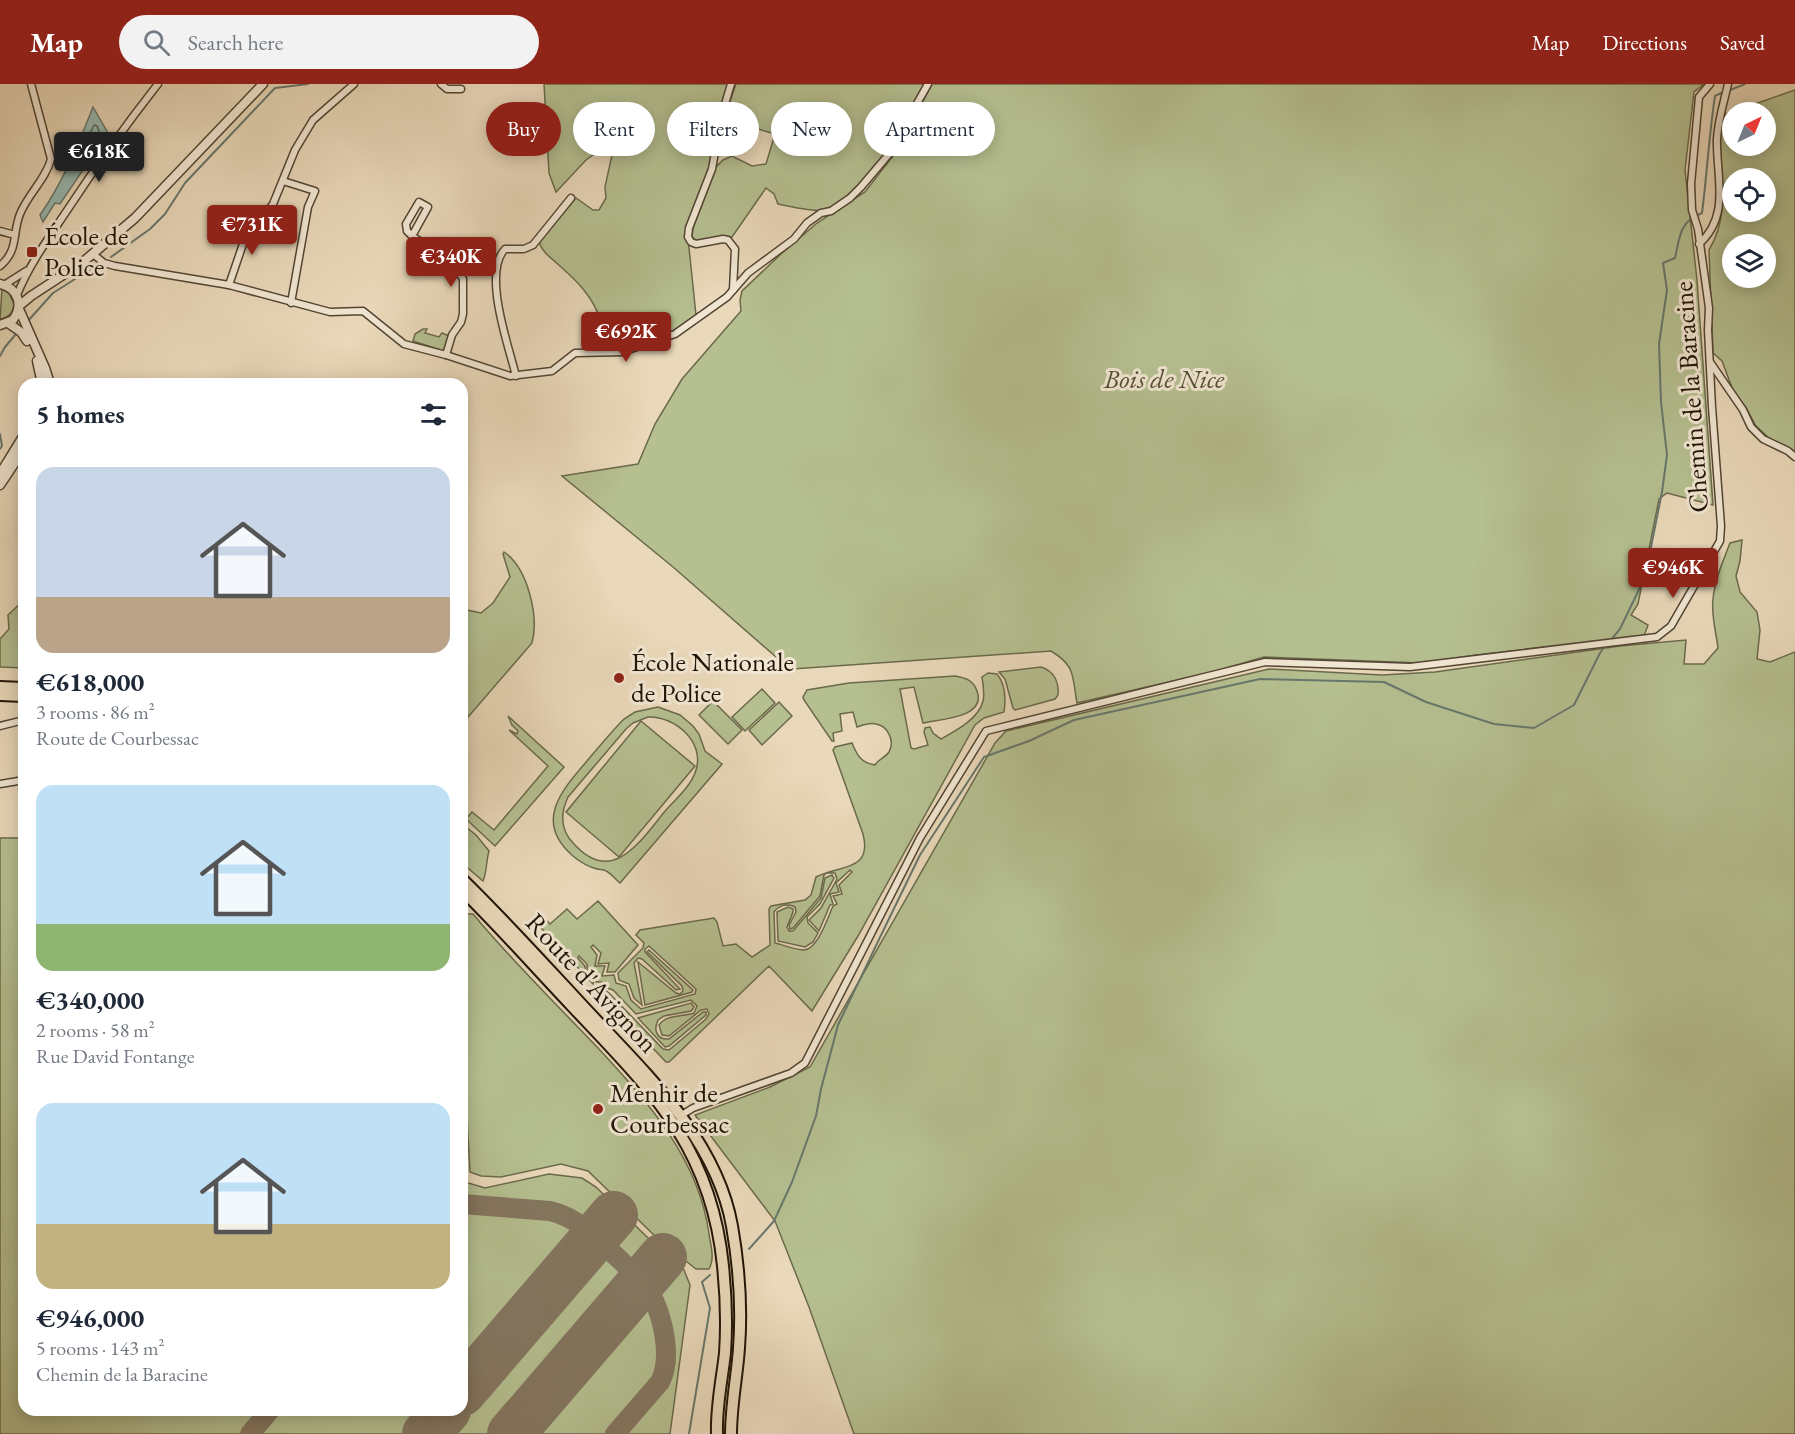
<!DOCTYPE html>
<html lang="en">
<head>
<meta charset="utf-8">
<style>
  :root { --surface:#fff; --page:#f2f2f3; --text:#1f2937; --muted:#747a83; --accent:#8f2418 }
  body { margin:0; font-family:"EB Garamond",serif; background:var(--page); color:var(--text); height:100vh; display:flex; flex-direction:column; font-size:22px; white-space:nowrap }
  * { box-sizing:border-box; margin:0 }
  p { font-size:20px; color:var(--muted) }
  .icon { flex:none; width:33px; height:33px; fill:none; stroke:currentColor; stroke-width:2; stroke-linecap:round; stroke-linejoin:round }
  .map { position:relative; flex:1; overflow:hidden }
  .side { position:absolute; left:18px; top:294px; width:450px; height:1038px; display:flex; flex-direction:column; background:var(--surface); border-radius:18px; box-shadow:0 3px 15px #0003 }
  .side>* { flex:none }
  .hud { position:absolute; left:486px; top:18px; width:570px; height:54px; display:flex; gap:12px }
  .needle { width:39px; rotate:43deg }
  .fabs { position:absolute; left:1722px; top:18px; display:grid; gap:12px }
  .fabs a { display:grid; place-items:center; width:54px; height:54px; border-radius:50%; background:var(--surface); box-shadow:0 3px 15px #0003; font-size:30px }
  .price { position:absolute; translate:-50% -51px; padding:0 14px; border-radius:6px; background:var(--accent); color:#fff; font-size:20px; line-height:39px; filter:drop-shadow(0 2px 3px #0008) }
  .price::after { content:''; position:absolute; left:50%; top:36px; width:18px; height:14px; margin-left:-9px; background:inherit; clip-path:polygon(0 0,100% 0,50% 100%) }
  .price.current { background:#222; color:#fff }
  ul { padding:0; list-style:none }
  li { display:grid; align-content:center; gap:12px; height:318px; padding:0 18px }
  li span { display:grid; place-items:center; height:186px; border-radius:18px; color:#555 }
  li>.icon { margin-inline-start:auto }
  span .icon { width:108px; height:108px; fill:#fffc; stroke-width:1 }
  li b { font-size:26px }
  h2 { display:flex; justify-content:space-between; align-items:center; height:72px; padding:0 18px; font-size:26px }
  .pill { padding:0 21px; border-radius:27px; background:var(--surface); box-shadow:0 3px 15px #0003; font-size:21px; line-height:54px }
  .pill.current { background:var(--accent); color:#fff }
  header { display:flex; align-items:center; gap:36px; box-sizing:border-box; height:84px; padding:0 30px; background:var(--accent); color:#fff }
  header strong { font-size:28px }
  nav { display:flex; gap:33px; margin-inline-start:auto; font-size:21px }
  .search { width:420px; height:54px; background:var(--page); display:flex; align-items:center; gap:15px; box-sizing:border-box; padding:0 21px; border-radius:33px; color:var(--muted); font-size:22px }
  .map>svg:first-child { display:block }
</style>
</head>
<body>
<header>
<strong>Map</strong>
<div class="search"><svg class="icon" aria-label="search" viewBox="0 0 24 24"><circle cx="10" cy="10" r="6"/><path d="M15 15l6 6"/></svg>Search here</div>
<nav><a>Map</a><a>Directions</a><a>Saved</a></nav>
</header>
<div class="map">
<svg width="1795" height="1350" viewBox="0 0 1795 1350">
  <rect width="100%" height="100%" fill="#e9d8b9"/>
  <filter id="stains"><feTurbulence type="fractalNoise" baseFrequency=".00333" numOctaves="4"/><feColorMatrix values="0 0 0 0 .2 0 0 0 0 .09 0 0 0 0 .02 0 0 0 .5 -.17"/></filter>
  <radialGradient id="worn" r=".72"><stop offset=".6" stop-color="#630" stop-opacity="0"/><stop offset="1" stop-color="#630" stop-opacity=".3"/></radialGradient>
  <!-- green -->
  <g fill="#b5bf90" stroke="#6a6a4b" stroke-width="1.5" fill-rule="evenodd">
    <path d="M544 0H728L713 62 710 84 690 133 687 145 696 231C679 246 651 260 629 257L626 248 600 236C594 214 577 197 561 183 552 174 543 170 539 158L576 114 593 126H599L606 114 605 103 612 71 625 61 630 54 627 47 586 76 556 108 549 89Z"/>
    <path d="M736 0H924C904 37 868 114 824 126 816 128 787 122 778 120L774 110 766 104 732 153 698 158 692 153 693 144 716 83 723 76 732 72 752 82 766 80 775 50 724 35Z"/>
    <path d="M932 0H1704L1694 8 1685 86 1697 196 1713 421 1667 409 1659 415 1638 520 1631 531 1648 541 1644 552 1476 571 1422 579 1264 573 1212 588 1077 619C1072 592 1076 582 1051 567L792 585 783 579 673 483 562 392 638 380 655 340 682 295 741 227 740 216 742 207 781 170 817 139 865 108 903 59 912 38Z"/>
    <path d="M1795 6V369L1786 362 1770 355 1756 342 1745 322 1734 309 1722 277 1713 269 1709 166C1738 117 1709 77 1723 31ZM1732 28H1766V62H1732ZM1732 94H1766V128H1732ZM1732 160H1766V194H1732Z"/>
    <path d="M2 205 9 209 14 220C13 228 8 234 0 235Z"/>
    <path d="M423 245H427L425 249 439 253 442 249 449 252 444 267 413 257 415 250Z"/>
    <path d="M1742 456 1740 477 1736 492 1740 508 1757 528 1760 546 1757 575 1770 578 1795 568V1350H854L809 1223 775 1137 695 1031 770 1003 810 983 995 659 1006 647 1269 585 1382 591 1435 588 1620 562 1686 556 1684 580H1704L1718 564C1716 548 1711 531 1713 515 1715 495 1723 477 1730 459Z"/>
    <path d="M504 468C528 484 539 533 532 559L462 640V525L481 529 493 519 510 493 503 470Z"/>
    <path d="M23 517 24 584 0 583V555L9 545 8 531Z"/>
    <path d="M1041 583C1054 587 1059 598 1058 611L1055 615 1015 626 1013 624 1005 595 999 588Z"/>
    <path d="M988 589 997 590C1006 601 1006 615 1004 628L984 634 975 641 858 852 812 927 769 882 669 978H666L605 914 601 906 604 902V906L609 909 663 965 669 966 706 935 709 930 707 925 701 926 669 952 662 951 659 941C667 930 682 933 694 929L697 922 691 916 636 930 613 906 607 904 606 898H596L597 889 587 888V880L579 872 578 874 585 882V890L595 892 593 900 532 834 539 828 550 840 567 825 577 835 598 817 638 861 615 888H607L609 879 598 880 601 869 593 861 591 863 597 871 595 882H605L602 892 614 891 616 899 626 902 631 916 641 925 695 910 696 905 649 862 645 865V868L680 905 676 906 642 875 638 874 634 879 642 921 634 914 629 900 619 896 618 889 643 864 644 859 636 851 640 846 714 834 717 838 723 862 736 860 752 873 770 861 769 825 771 822 805 816 811 811 816 793C838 781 873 788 863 750L833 666 835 663 852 659C857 671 861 679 875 681 878 675 885 674 889 668 895 657 888 642 876 640 870 638 863 641 857 643L853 628 840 630 842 647 833 649 834 657H832L804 616 803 613 807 606 849 599 955 592C966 594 973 596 977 607 987 634 940 635 923 639L914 603 900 605 911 664 914 665 928 661 924 648 925 644 930 643 933 649 941 655C955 647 979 635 983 617 985 610 983 601 982 593ZM850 786 852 788 839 801 842 810 833 812 837 820 833 822C828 833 818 865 804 866 795 866 784 861 775 859L774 828C779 821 788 819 795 823L796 828 789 841 790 845 793 844 820 812 824 791 827 789H835L837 795 821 824 809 836 819 847 830 821 833 820 830 810 839 808 836 799Z"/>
    <path d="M762 605 775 619 745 647 732 633Z"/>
    <path d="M713 617 742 646 728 660 699 631Z"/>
    <path d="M779 618 792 632 762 661 749 646Z"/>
    <path d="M658 623 680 631 693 642 699 650 705 667 722 680 620 799C616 796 611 789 606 787 603 785 601 786 597 785 589 783 579 777 573 772 533 738 562 706 587 677 599 663 611 648 624 635L635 628ZM648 633C674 632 705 657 696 686 692 701 676 715 666 726 641 756 613 803 574 760 560 746 560 730 568 713L626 645 633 639Z"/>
    <path d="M508 632 564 683 495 762 466 735 472 728 494 746 548 682 509 646 517 650 518 647 512 641Z"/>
    <path d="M641 637 695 682 619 773 566 728Z"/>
    <path d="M462 740 476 751 489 767C486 777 487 788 483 797L462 779Z"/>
    <path d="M0 754H24V1326H462V1058L464 1059 465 1098 485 1104 549 1090 582 1094 596 1103 646 1152 684 1186 690 1201 670 1350H0Z"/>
    <path d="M832 791 834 794 820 820 807 833 808 839 818 849 813 858 805 863 778 857 777 828 788 823 793 825V828L787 843 789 847H793L821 814 825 794Z"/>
    <path d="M462 830H473C512 877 556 920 598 964 648 1018 699 1075 709 1150 711 1163 715 1174 709 1185H696L656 1153 588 1087 561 1080 501 1093 481 1092 470 1088 465 996 462 991Z"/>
    <path d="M649 866 693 906 692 908 645 921 638 878 676 909 680 910 683 907 682 902 647 868Z"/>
    <path d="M691 919 694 923 691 927 664 932 658 936C653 946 657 956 669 955L703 928H706V931L669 962 665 963 638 934Z"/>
  </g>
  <!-- water -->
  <path fill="#97b9b1" stroke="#67776d" stroke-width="1.5" d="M93 23 108 49 60 120 55 119 43 138 40 131C63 98 78 61 93 23Z"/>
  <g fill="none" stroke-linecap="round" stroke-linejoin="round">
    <!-- shore -->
    <path stroke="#5c665c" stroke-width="1.5" d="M94 41 97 42 100 50 88 69 84 70 82 66Z"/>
    <!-- stream -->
    <g stroke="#67776d" stroke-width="2">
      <path d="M1730 6 1745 0"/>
      <path d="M111 173 150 145 165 130 185 99 275 4 308 0"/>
      <path d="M27 238 53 209 94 183"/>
      <path d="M0 272 5 263 16 250"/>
      <path d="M0 350 2 362 0 365"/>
      <path d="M1610 557 1620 545 1645 493 1662 408 1667 371 1661 318 1659 260 1667 206 1663 179 1675 174C1680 152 1679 138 1702 129 1707 90 1709 51 1715 12L1721 9"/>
      <path d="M749 1165 774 1137 792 1098 816 1032 821 1005 838 941 885 843 920 771 984 673 1029 657 1074 636 1260 595 1384 598 1426 618 1494 640 1534 644 1574 621 1600 569 1606 561"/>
      <path d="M689 1350 710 1224 702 1198 710 1191"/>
    </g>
    <!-- taxiway -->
    <g stroke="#847660" stroke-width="20">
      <path d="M462 1120 550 1127C579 1134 597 1155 618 1174 626 1182 635 1189 642 1197 661 1220 674 1271 660 1298L615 1350"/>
      <path d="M250 1350 270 1326"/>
    </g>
    <!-- runway -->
    <g stroke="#847660" stroke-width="48">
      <path d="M462 1308 614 1131"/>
      <path d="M426 1350 447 1326"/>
      <path d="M511 1350 663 1173"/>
    </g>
    <!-- minor casing -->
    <g stroke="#524533" stroke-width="9">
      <g id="minor">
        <path d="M441 0 447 5H461"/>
        <path d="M731 0 722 30 712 85 689 144 688 153 691 158 696 160 723 155 728 156 735 165 733 206"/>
        <path d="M283 97 315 107 308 123 291 219"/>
        <path d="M0 147 15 151"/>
        <path d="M412 152 407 147 406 140 419 118 428 123 412 152 453 179 463 195V230L461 238 452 251 446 271"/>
        <path d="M1699 160C1731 131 1716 93 1717 55 1718 36 1724 18 1728 0"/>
        <path d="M93 170 104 179 115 182 229 201 244 157 273 120 295 66 313 36 354 0"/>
        <path d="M0 182C19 166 12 150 20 130 28 110 46 95 51 75L31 0"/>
        <path d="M4 201 26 187"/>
        <path d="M229 201 330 228 363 227 404 260 446 271 510 292 552 287 575 269 622 268 675 250 727 213 748 189 794 155 807 139 821 129 831 127 850 114 861 103 900 57 906 39 928 0"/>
        <path d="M17 211C29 181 48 155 66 128 95 84 125 42 158 0"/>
        <path d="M1710 278 1743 326 1751 343 1763 355 1788 367 1795 373"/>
        <path d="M516 292C509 263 482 189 505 165H524L533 161 571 114"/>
        <path d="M0 642 24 636"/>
        <path d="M0 700 24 696"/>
        <path d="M680 1032 693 1024 791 989 805 979 920 754 986 647 1265 578 1410 583 1657 553 1671 542 1720 457 1721 442 1712 323 1708 246 1709 224 1698 145 1692 126 1691 100 1699 13 1710 0"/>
      </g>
    </g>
    <!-- tertiary casing -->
    <g stroke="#524533" stroke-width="11">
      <g id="tertiary">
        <path d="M0 200C18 204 24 221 13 236L0 241"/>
        <path d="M19 222 31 212 83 178 135 134 263 0"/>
        <path d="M19 225 45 284 50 300"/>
        <path d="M8 239 21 248 27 257"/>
        <path d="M37 277 42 300"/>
        <path d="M0 390 24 351"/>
        <path d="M0 401 24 365"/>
      </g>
    </g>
    <!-- primary casing -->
    <g stroke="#201406" stroke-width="14">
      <g id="primary">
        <path d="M0 603 24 604"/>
        <path d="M0 611 24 612"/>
        <path d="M462 795C503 835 542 878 581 920 640 984 716 1052 732 1142 739 1182 742 1224 739 1264 737 1293 731 1321 731 1350"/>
        <path d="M462 806C500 843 535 883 572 922 650 1005 711 1061 723 1182 726 1211 727 1240 725 1269 722 1296 716 1322 717 1350"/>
      </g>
    </g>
    <!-- minor -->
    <use href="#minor" stroke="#f1e6d2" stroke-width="6"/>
    <!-- tertiary -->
    <use href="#tertiary" stroke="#f1e6d2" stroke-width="8"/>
    <!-- primary -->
    <use href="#primary" stroke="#e9d8b9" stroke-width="10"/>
  </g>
  <!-- markers -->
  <g fill="#8f2418" stroke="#f1e6d2" stroke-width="2">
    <rect x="26" y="162" width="12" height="12" rx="3"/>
    <circle cx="619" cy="594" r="6"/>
    <circle cx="598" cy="1025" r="6"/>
  </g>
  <g text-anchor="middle" stroke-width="6" stroke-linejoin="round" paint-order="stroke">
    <!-- poi labels -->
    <g font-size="27" fill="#201406" stroke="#f1e6d2" text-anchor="start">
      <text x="44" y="161">École de<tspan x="44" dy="31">Police</tspan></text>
      <text x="631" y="587">École Nationale<tspan x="631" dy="31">de Police</tspan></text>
      <text x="610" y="1018">Menhir de<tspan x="610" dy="31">Courbessac</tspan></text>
    </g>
    <!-- park labels -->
    <g font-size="27" font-style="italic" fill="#545036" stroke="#f1e6d2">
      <text x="1164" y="304">Bois de Nice</text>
    </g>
    <!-- street labels -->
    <g font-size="27" fill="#201406" stroke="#f1e6d2">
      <text transform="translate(1691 313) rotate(-94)" y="9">Chemin de la Baracine</text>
      <text transform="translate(592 899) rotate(47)" y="9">Route d'Avignon</text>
    </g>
  </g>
  <rect width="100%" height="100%" filter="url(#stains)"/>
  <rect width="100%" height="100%" fill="url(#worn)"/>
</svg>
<div class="fabs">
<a><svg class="needle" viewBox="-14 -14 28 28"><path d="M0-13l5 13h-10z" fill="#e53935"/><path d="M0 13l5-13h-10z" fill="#747a83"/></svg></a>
<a><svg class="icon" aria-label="locate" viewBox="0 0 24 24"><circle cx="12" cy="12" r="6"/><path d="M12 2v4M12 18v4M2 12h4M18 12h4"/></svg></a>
<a><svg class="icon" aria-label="layers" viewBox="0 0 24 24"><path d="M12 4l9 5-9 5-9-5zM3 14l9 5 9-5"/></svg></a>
</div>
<b class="price current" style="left:99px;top:99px">€618K</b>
<b class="price" style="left:252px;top:172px">€731K</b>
<b class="price" style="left:451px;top:204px">€340K</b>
<b class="price" style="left:626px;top:279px">€692K</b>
<b class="price" style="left:1673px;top:515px">€946K</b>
<div class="hud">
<a class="pill current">Buy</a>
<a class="pill">Rent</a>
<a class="pill">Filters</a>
<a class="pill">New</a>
<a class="pill">Apartment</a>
</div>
<section class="side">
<h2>5 homes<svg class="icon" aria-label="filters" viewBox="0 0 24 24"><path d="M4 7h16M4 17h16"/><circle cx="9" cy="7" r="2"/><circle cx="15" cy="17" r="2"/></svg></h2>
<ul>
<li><span style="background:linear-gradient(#c9d6e8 70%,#b9a48a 0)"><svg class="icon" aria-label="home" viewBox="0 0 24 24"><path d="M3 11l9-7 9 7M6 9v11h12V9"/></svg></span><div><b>€618,000</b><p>3 rooms · 86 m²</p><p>Route de Courbessac</p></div></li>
<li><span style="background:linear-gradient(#bfe0f5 75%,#8fb573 0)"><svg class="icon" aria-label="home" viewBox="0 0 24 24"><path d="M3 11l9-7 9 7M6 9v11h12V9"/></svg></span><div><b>€340,000</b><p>2 rooms · 58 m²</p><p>Rue David Fontange</p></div></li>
<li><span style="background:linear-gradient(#bfe0f5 65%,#c2b280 0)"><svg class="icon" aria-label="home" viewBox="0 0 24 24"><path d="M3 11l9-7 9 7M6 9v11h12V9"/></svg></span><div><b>€946,000</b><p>5 rooms · 143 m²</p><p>Chemin de la Baracine</p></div></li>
</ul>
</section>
</div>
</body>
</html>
